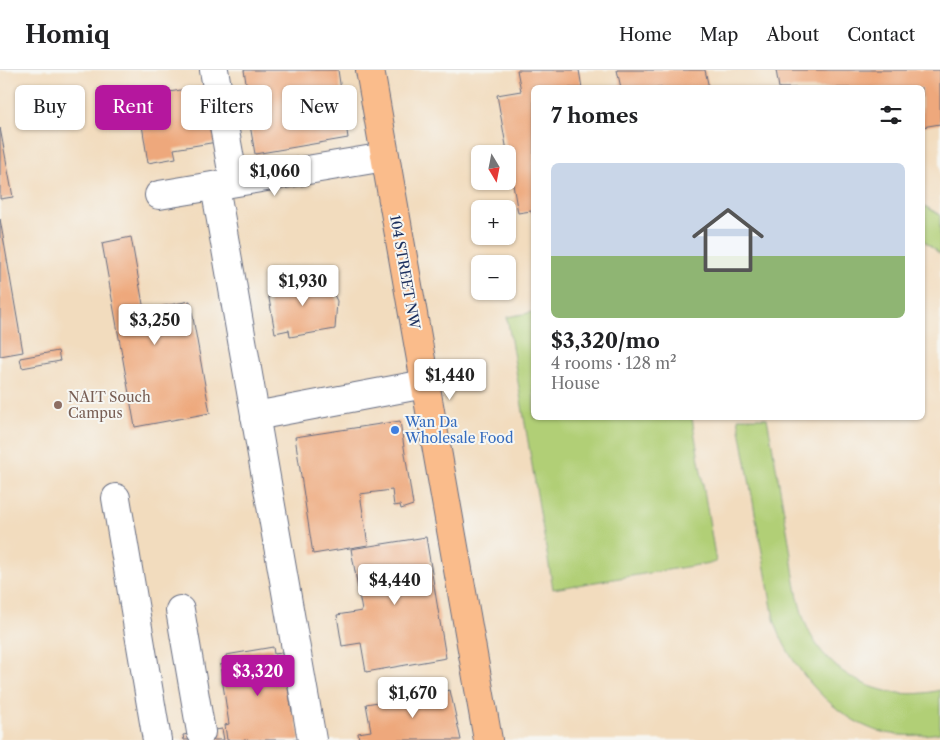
<!DOCTYPE html>
<html lang="en">
<head>
<meta charset="utf-8">
<style>
  :root { --surface:#fff; --page:#f6f6f6; --text:#202124; --muted:#757577; --line:#e0e0e0; --accent:#b5179e }
  body { margin:0; font-family:"Libre Caslon Text",serif; background:var(--page); color:var(--text); height:100vh; display:flex; flex-direction:column; font-size:19px; white-space:nowrap }
  * { box-sizing:border-box; margin:0 }
  p { font-size:16px; color:var(--muted) }
  .icon { flex:none; width:28px; height:28px; fill:none; stroke:currentColor; stroke-width:2; stroke-linecap:round; stroke-linejoin:round }
  .map { position:relative; flex:1; overflow:hidden }
  .side { position:absolute; left:531px; top:15px; width:394px; height:335px; display:flex; flex-direction:column; background:var(--surface); border-radius:8px; box-shadow:0 1px 4px #0004 }
  .side>* { flex:none }
  .top-card { position:absolute; left:15px; top:15px; width:441px; height:45px; display:flex; gap:10px }
  .needle { width:32px; rotate:170deg }
  .fabs { position:absolute; left:471px; top:75px; display:grid; gap:10px }
  .fabs a { display:grid; place-items:center; width:45px; height:45px; border-radius:8px; background:var(--surface); box-shadow:0 1px 4px #0004; font-size:25px }
  .price { position:absolute; translate:-50% -42px; padding:0 11px; border-radius:5px; background:#fff; color:#222; font-size:16px; line-height:32px; filter:drop-shadow(0 1px 2px #0008) }
  .price::after { content:''; position:absolute; left:50%; top:30px; width:15px; height:11px; margin-left:-8px; background:inherit; clip-path:polygon(0 0,100% 0,50% 100%) }
  .price.selected { background:var(--accent); color:#fff }
  ul { padding:0; list-style:none }
  li { display:grid; align-content:center; gap:10px; height:265px; padding:0 20px }
  li span { display:grid; place-items:center; height:155px; border-radius:8px; color:#555 }
  li>.icon { margin-inline-start:auto }
  span .icon { width:90px; height:90px; fill:#fffc; stroke-width:1 }
  li b { font-size:21px }
  h2 { display:flex; justify-content:space-between; align-items:center; height:60px; padding:0 20px; font-size:21px }
  .tag { padding:0 18px; border-radius:8px; background:var(--surface); box-shadow:0 1px 4px #0004; font-size:18px; line-height:45px }
  .tag.selected { background:var(--accent); color:#fff }
  header { display:flex; align-items:center; gap:30px; box-sizing:border-box; height:70px; padding:0 25px; background:var(--surface); border-bottom:1px solid var(--line) }
  header strong { font-size:24px }
  nav { display:flex; gap:28px; margin-inline-start:auto; font-size:18px }
  .map>svg:first-child { display:block }
</style>
</head>
<body>
<header>
<strong>Homiq</strong>
<nav><a>Home</a><a>Map</a><a>About</a><a>Contact</a></nav>
</header>
<div class="map">
<svg width="940" height="670" viewBox="0 0 940 670">
  <rect width="100%" height="100%" fill="#f6f6f2"/>
  <filter id="ink" filterUnits="userSpaceOnUse"><feTurbulence type="fractalNoise" baseFrequency=".02" numOctaves="2"/><feDisplacementMap in="SourceGraphic" scale="10" xChannelSelector="R" yChannelSelector="G"/><feConvolveMatrix kernelMatrix="1 2 1 2 8 2 1 2 1" color-interpolation-filters="sRGB"/></filter>
  <filter id="wash" filterUnits="userSpaceOnUse"><feTurbulence type="fractalNoise" baseFrequency=".0096" numOctaves="4" result="noise"/><feDisplacementMap in="SourceGraphic" scale="20" xChannelSelector="R" yChannelSelector="G"/><feGaussianBlur stdDeviation="1.12" result="paint"/><feColorMatrix in="noise" values="0 0 0 0 0 0 0 0 0 0 0 0 0 0 0 0 0 1.4 0 .05"/><feComposite in="paint" operator="in"/></filter>
  <g filter="url(#wash)">
    <rect width="100%" height="100%" fill="#f2dcbe"/>
    <!-- green -->
    <g fill="#b1cf76" stroke="#667f6a">
      <path d="M923 135 940 145V184L923 170Z"/>
      <path d="M534 242V348H692L716 492 553 519 507 247Z"/>
      <path d="M738 348H767C774 385 781 423 787 460 792 487 794 517 802 543 819 603 882 635 940 620V663C920 666 898 667 878 661 833 648 787 594 774 549Z"/>
    </g>
    <g id="blocks">
      <!-- building -->
      <g fill="#eea87b">
        <path d="M244 0H338L348 68 255 84 244 20 247 19Z"/>
        <path d="M517 0H579L582 18H534V148L531 141 518 143 497 25 521 21Z"/>
        <path d="M617 0H705L709 18H621Z"/>
        <path d="M776 0H940V54L922 57V18H779Z"/>
        <path d="M213 14 223 71 174 79 176 88 148 93 142 55 136 56 132 38 138 37 137 28Z"/>
        <path d="M0 58 13 127 0 129Z"/>
        <path d="M0 149 23 282 0 286Z"/>
        <path d="M131 167 144 240 190 231 210 343 135 357 102 173Z"/>
        <path d="M325 206 337 231 335 259 290 267 289 260 275 263 267 217Z"/>
        <path d="M58 281 60 291 22 298 20 288Z"/>
        <path d="M400 351 413 435 401 439 400 435 394 436 392 420 360 424 368 475 313 484 295 367Z"/>
        <path d="M426 467 446 588 366 602 361 573 342 576 337 545 362 541 351 479Z"/>
        <path d="M273 577 274 584 282 583 292 642H295L300 670H227L225 655 229 654 220 595 227 593 226 585Z"/>
        <path d="M450 620 461 670H359L358 663 371 661 366 634Z"/>
        <path d="M222 659 224 670H184L183 665Z"/>
      </g>
    </g>
  </g>
  <g filter="url(#ink)">
    <use href="#blocks" fill-opacity="0" stroke="#666c80" stroke-width="1"/>
    <g fill="none" stroke-linecap="round" stroke-linejoin="round">
      <!-- minor casing -->
      <g stroke="#666c80" stroke-width="30">
        <g id="minor">
          <path d="M214 0 234 112"/>
          <path d="M215 116 312 670"/>
          <path d="M159 125 385 87"/>
          <path d="M255 346 425 314"/>
          <path d="M116 428 157 670"/>
          <path d="M180 540 201 662"/>
        </g>
      </g>
      <!-- major casing -->
      <g stroke="#666c80" stroke-width="30">
        <path id="major" d="M370 0 488 670"/>
      </g>
      <!-- minor -->
      <use href="#minor" stroke="#fff" stroke-width="28"/>
      <!-- major -->
      <use href="#major" stroke="#fabc8b" stroke-width="28"/>
    </g>
  </g>
  <!-- markers -->
  <circle fill="#8d6e63" stroke="#f6f6f2" stroke-width="2" cx="58" cy="335" r="5"/>
  <circle fill="#3f7fe0" stroke="#f6f6f2" stroke-width="2" cx="395" cy="360" r="5"/>
  <g text-anchor="middle" stroke-width="4" stroke-linejoin="round" paint-order="stroke">
    <!-- street labels -->
    <g font-size="14" fill="#1b2f5e" stroke="#f6f6f2">
      <text transform="translate(405 202) rotate(80)" y="5">104 STREET NW</text>
    </g>
    <!-- education labels -->
    <g font-size="14" fill="#785e54" stroke="#f6f6f2" text-anchor="start">
      <text x="68" y="332">NAIT Souch<tspan x="68" dy="16">Campus</tspan></text>
    </g>
    <!-- shop labels -->
    <g font-size="14" fill="#366cbe" stroke="#f6f6f2" text-anchor="start">
      <text x="405" y="357">Wan Da<tspan x="405" dy="16">Wholesale Food</tspan></text>
    </g>
  </g>
</svg>
<div class="fabs">
<a><svg class="needle" viewBox="-14 -14 28 28"><path d="M0-13l5 13h-10z" fill="#e53935"/><path d="M0 13l5-13h-10z" fill="#757577"/></svg></a>
<a>+</a>
<a>−</a>
</div>
<b class="price" style="left:275px;top:127px">$1,060</b>
<b class="price" style="left:303px;top:237px">$1,930</b>
<b class="price" style="left:155px;top:276px">$3,250</b>
<b class="price" style="left:450px;top:331px">$1,440</b>
<b class="price" style="left:395px;top:536px">$4,440</b>
<b class="price selected" style="left:258px;top:627px">$3,320</b>
<b class="price" style="left:413px;top:649px">$1,670</b>
<div class="top-card">
<a class="tag">Buy</a>
<a class="tag selected">Rent</a>
<a class="tag">Filters</a>
<a class="tag">New</a>
</div>
<section class="side">
<h2>7 homes<svg class="icon" aria-label="filters" viewBox="0 0 24 24"><path d="M4 7h16M4 17h16"/><circle cx="9" cy="7" r="2"/><circle cx="15" cy="17" r="2"/></svg></h2>
<ul>
<li><span style="background:linear-gradient(#c9d6e8 60%,#8fb573 0)"><svg class="icon" aria-label="home" viewBox="0 0 24 24"><path d="M3 11l9-7 9 7M6 9v11h12V9"/></svg></span><div><b>$3,320/mo</b><p>4 rooms · 128 m²</p><p>House</p></div></li>
</ul>
</section>
</div>
</body>
</html>
